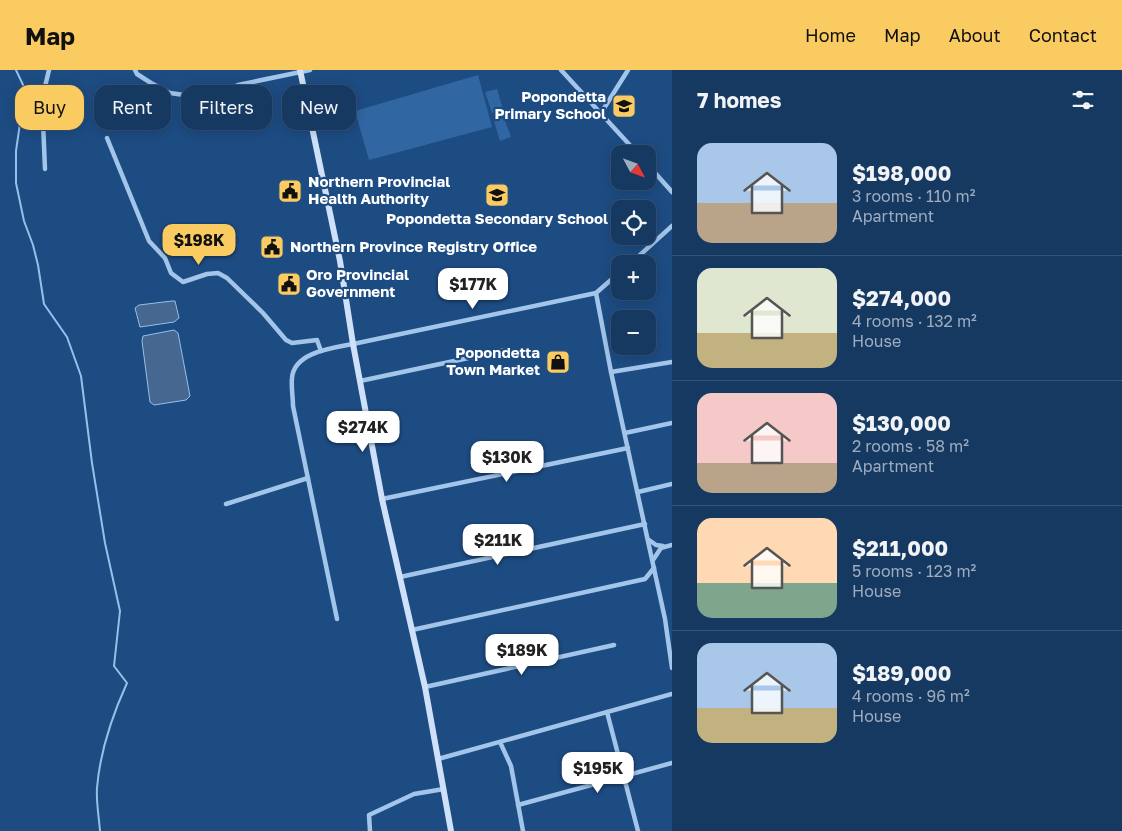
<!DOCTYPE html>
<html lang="en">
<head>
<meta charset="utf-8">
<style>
  :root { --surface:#163962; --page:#1f4068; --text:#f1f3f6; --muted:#9eacbe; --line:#355377; --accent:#facb61 }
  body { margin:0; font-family:"Golos Text",sans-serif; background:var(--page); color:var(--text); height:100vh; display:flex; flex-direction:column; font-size:19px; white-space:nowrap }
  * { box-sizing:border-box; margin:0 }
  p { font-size:16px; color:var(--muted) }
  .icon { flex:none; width:28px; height:28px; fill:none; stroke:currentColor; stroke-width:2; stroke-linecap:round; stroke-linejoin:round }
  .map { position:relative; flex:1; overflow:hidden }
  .side { display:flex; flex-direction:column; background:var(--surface); width:450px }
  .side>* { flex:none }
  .hud { position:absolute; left:15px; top:15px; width:475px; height:45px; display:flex; gap:10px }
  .needle { width:32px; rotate:131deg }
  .controls { position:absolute; left:611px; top:75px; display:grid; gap:10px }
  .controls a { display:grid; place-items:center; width:45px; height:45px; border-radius:10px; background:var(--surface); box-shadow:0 2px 12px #0003,0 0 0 1px var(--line); font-size:25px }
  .price { position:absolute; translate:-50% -42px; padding:0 11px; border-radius:10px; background:#fff; color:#222; font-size:16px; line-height:32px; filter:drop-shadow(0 1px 2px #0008) }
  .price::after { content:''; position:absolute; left:50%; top:30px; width:15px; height:11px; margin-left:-8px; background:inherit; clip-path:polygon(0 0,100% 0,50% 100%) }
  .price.current { background:var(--accent); color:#111 }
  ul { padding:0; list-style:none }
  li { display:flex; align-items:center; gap:15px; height:125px; padding:0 25px }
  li+li { border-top:1px solid var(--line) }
  li span { display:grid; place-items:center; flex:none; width:140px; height:100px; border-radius:15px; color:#555 }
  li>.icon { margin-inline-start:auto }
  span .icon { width:60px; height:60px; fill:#fffc; stroke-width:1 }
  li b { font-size:21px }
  h2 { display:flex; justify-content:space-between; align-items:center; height:60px; padding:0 25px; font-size:21px }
  .pill { padding:0 18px; border-radius:15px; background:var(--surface); box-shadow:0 2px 12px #0003,0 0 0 1px var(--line); font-size:18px; line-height:45px }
  .pill.current { background:var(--accent); color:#111 }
  header { display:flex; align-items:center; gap:30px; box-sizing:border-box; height:70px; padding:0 25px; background:var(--accent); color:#111 }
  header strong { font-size:24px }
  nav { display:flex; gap:28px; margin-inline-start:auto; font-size:18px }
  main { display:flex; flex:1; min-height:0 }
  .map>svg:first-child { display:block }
</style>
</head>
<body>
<header>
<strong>Map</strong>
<nav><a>Home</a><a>Map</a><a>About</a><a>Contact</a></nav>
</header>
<main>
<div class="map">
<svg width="672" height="761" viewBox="0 0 672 761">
  <rect width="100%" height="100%" fill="#1d4c83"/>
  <!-- green -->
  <g fill="#3066a1">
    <path d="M478 5 492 57 369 90 355 41Z"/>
    <path d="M497 19 503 39 492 43 485 22Z"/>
    <path d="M504 48 511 67 500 71 494 51Z"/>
  </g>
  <!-- water -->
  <g fill="#456790" stroke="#96c0ec">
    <path d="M172 231H175L179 248 174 252 140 257 135 238 139 235Z"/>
    <path d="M174 260 178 263 190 326 186 330 154 335 150 332 142 271 143 266Z"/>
  </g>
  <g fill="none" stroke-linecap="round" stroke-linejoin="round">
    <!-- stream -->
    <path stroke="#96c0ec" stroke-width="2" d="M16 0 25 19 16 81V113L24 151 33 175 38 195 44 234 67 267 81 306 92 393 105 473 120 541 114 596 127 613C112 646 100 681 97 718 96 732 99 747 100 761"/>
    <!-- minor -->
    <g stroke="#a3c5ea" stroke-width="4.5">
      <path d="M135 0 137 4 151 13 170 23 191 26 217 23 238 15 310 0"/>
      <path d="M561 0 638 84"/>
      <path d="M601 43 628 0"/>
      <path d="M107 68 149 171 165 188 171 203 183 212 207 204 218 203 227 208 263 243 286 270 292 273 317 270 321 281"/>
      <path d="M648 95 672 122"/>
      <path d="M45 99 42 29 49 0"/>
      <path d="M630 194 672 156"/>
      <path d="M596 223 611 302 665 549 672 598"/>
      <path d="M611 302 672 292"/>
      <path d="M360 311 506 280"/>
      <path d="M625 363 672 353"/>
      <path d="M638 422 672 414"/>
      <path d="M382 429 628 378"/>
      <path d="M226 434 308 408"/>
      <path d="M649 470 656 475 663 476"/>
      <path d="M653 490 661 478 672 475"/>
      <path d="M400 507 645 454"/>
      <path d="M337 549 293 336C293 327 291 317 292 308 294 282 333 278 353 274L596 223 620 202"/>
      <path d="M412 560 645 509 654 498"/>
      <path d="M425 617 614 575"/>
      <path d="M607 642 638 761"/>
      <path d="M500 672 511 696 523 761"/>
      <path d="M438 689 672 624"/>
      <path d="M518 735 672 693"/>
      <path d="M370 761 369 745 414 724 444 719"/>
    </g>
    <!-- secondary -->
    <path stroke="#cfe1f8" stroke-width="6" d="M300 0 340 191 353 274 382 429 425 617 451 761"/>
  </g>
  <!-- icons -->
  <defs>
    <g id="school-square" transform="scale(1.25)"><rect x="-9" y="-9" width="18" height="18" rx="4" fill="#facb61" stroke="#1d4c83"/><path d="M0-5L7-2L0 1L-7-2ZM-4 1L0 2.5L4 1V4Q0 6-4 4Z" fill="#111"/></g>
    <g id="civic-square" transform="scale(1.25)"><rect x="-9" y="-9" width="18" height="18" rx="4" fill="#facb61" stroke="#1d4c83"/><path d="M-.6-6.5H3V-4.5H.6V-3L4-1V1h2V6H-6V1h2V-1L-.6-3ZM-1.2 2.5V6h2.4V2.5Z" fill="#111"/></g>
    <g id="shop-square" transform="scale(1.25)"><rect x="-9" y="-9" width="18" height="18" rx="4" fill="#facb61" stroke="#1d4c83"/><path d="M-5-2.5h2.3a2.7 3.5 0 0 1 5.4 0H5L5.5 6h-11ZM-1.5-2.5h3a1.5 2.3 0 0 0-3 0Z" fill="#111"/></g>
  </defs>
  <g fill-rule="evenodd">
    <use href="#school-square" x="624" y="36"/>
    <use href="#civic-square" x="290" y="121"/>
    <use href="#school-square" x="497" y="125"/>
    <use href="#civic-square" x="272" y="177"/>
    <use href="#civic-square" x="289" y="214"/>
    <use href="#shop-square" x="558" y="292"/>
  </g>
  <g text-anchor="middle" stroke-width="4.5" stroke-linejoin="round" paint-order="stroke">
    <!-- poi labels -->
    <g font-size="15" font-weight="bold" fill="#fff" stroke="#1d4c83" text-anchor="start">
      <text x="606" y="32" text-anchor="end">Popondetta<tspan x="606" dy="17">Primary School</tspan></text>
      <text x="308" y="117">Northern Provincial<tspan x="308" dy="17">Health Authority</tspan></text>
      <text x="497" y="154" text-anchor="middle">Popondetta Secondary School</text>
      <text x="290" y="182">Northern Province Registry Office</text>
      <text x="306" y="210">Oro Provincial<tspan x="306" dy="17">Government</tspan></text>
      <text x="540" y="288" text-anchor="end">Popondetta<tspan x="540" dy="17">Town Market</tspan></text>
    </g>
  </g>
</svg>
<div class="controls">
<a><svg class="needle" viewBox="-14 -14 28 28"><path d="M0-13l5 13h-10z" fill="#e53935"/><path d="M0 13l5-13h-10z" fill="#9eacbe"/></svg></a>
<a><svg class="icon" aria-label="locate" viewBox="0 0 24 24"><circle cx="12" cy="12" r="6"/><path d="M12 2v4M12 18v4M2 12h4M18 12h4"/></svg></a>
<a>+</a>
<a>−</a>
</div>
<b class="price current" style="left:199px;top:196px">$198K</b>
<b class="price" style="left:473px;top:240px">$177K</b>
<b class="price" style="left:363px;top:383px">$274K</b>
<b class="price" style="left:507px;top:413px">$130K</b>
<b class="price" style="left:498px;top:496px">$211K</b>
<b class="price" style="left:522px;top:606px">$189K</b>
<b class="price" style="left:598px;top:724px">$195K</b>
<div class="hud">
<a class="pill current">Buy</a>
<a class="pill">Rent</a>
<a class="pill">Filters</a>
<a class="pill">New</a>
</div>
</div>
<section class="side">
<h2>7 homes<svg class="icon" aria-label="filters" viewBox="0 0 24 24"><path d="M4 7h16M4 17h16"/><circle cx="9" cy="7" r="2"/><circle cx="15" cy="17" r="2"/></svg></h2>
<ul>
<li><span style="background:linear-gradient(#a9c7e8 60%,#b9a48a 0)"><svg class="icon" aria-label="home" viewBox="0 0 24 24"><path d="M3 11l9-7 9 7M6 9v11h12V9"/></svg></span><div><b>$198,000</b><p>3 rooms · 110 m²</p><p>Apartment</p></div></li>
<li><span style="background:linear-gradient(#dfe7d0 65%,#c2b280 0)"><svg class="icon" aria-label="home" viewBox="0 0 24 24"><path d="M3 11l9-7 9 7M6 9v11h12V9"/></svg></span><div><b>$274,000</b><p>4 rooms · 132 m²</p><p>House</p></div></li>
<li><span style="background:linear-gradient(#f6c9c9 70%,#b9a48a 0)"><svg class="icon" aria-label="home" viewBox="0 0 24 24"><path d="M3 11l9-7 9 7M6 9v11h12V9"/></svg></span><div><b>$130,000</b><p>2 rooms · 58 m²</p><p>Apartment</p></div></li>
<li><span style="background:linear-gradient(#ffd9b3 65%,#7fa58c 0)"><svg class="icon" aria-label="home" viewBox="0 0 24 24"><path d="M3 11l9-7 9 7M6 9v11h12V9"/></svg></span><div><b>$211,000</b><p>5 rooms · 123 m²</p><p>House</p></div></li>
<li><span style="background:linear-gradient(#a9c7e8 65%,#c2b280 0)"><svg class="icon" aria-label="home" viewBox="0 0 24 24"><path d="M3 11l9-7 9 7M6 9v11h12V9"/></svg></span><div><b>$189,000</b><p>4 rooms · 96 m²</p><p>House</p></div></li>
</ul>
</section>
</main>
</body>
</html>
